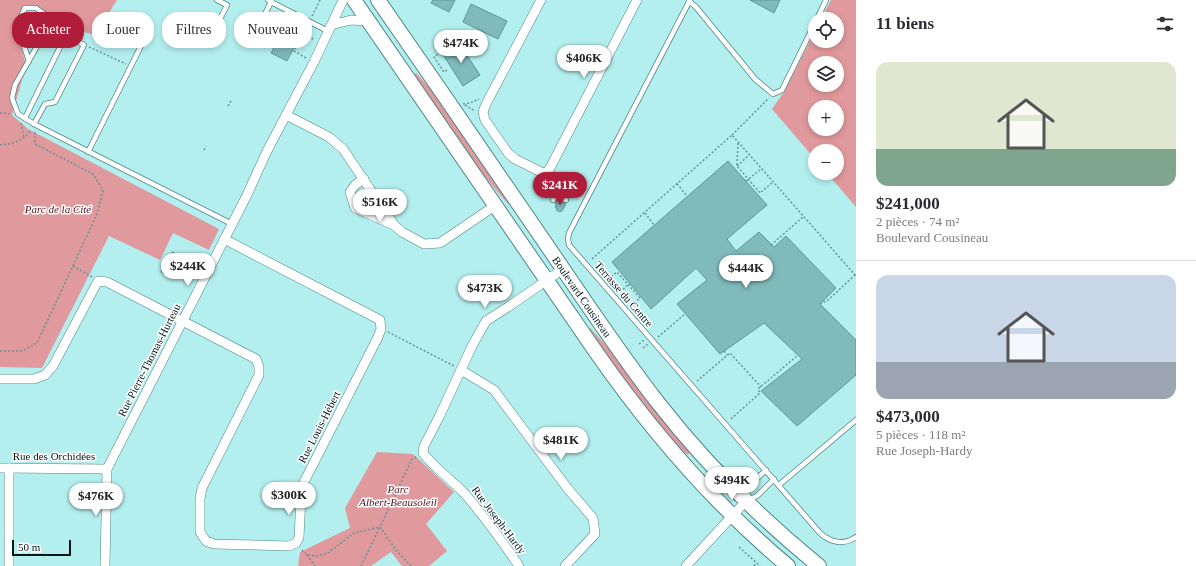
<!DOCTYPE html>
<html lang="fr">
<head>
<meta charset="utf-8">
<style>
  :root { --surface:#fff; --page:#f2f2f3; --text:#2b2b33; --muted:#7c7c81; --line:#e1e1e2; --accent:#b01d3b }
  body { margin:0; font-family:Georgia,serif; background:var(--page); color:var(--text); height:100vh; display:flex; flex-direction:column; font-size:15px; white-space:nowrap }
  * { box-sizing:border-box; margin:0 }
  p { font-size:13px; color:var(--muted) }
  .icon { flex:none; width:22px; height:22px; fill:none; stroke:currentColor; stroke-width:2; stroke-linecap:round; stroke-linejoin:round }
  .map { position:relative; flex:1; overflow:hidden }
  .sheet { display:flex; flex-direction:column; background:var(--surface); width:340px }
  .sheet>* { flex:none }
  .guide { position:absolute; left:12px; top:12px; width:380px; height:36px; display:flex; gap:8px }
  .controls { position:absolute; left:808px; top:12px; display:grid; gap:8px }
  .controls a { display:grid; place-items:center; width:36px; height:36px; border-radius:50%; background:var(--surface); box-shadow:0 2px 6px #0003; font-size:20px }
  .scale { position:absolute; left:12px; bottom:10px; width:59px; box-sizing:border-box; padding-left:4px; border:2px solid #011616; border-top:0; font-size:11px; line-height:14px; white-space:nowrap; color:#011616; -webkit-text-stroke:3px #fff; paint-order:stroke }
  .price { position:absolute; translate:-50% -34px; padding:0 9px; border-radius:14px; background:#fff; color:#222; font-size:13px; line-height:26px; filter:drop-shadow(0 1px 2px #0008) }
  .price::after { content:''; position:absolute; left:50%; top:24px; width:12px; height:9px; margin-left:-6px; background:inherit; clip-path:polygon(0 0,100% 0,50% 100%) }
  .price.selected { background:var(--accent); color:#fff }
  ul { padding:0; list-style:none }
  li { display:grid; align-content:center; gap:8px; height:212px; padding:0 20px }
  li+li { border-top:1px solid var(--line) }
  li span { display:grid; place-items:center; height:124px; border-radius:12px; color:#555 }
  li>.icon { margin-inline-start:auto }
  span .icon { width:72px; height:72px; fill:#fffc; stroke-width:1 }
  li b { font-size:17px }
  h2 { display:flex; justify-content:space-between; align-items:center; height:48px; padding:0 20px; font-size:17px }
  .tag { padding:0 14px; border-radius:16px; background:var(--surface); box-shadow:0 2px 6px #0003; font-size:14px; line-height:36px }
  .tag.selected { background:var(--accent); color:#fff }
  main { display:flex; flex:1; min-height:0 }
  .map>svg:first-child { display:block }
</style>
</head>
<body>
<main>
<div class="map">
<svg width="856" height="566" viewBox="0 0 856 566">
  <rect width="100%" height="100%" fill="#b4efef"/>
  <!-- green -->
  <g fill="#e0999c" fill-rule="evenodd">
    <path d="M0 0H117L95 35 65 27 44 11 31 7 15 20 26 66 12 115 28 129 219 229 209 250 173 233 160 260 109 236 42 368 0 367Z"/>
    <path d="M831 0H856V207L827 173H837V151H815V159L772 109 784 92 815 31V41H837V19H821ZM815 63H837V85H815ZM815 107H837V129H815Z"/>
    <path d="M416 73 431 89 510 203 508 204 484 176 413 75Z"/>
    <path d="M590 328 611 351 650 405 690 452 688 455C670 442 658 424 645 407 625 381 607 356 589 329Z"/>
    <path d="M377 452 413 454 454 492 426 524 447 551 429 566H402L391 552 371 566H298L300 552 350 528 345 508Z"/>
  </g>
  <!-- building -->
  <g fill="#80babb" stroke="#5e9797">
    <path d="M433 0H455L449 12 431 3Z"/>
    <path d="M750 0H780L774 13Z"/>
    <path d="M471 4 507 21 498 39 463 22Z"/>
    <path d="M269 18 301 34 287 61 271 53 277 42 261 34Z"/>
    <path d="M458 42 480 75 463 86 442 53Z"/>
    <path d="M728 161 767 205 727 239 736 251 759 232 774 247 786 236 836 288 820 304 856 340V375L797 426 761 391 802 359 764 323 720 354 677 304 707 280 696 268 651 309 612 262Z"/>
    <path d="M557 200 566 204 562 211H561L560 212 556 210 557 208 555 207 557 204H555Z"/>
    <path d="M172 252 186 258 175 279 161 272Z"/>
  </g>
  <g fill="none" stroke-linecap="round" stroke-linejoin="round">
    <!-- service casing -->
    <g stroke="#4c8586" stroke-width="6">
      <g id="service">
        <path d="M272 0 271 2 328 31"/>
        <path d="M690 0 569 233 568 239 569 245 820 533C831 543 844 545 856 537"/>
        <path d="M689 1 696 7 755 79 773 94 782 90 815 23"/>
        <path d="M817 19 826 0"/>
        <path d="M215 29 227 5 217 0"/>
        <path d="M254 36 272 45"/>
        <path d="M250 44 271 2 268 0"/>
        <path d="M29 61 22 40 19 21 25 8H36L47 16 48 27 15 85 12 98 18 114 34 124 232 224"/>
        <path d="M25 118 66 35 84 45 55 102 45 104 34 124"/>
        <path d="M88 152 141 46"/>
        <path d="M543 173C544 183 545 191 555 195L553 200"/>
        <path d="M555 195 566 200"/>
        <path d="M779 485 856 420"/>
        <path d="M747 497 748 487 766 470"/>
        <path d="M748 500 757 496 774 479"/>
      </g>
    </g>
    <!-- minor casing -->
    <g stroke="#4c8586" stroke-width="10">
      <g id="minor">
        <path d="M541 0 486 104 483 112 485 120 508 153 515 159 543 173 547 172 550 168 637 0"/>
        <path d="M331 25 351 20 369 21"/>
        <path d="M286 115 329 137 343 149 394 225 402 232 424 244 440 243 496 205"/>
        <path d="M364 179 355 185 350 192 355 208 394 225"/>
        <path d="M461 370 494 390 568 489 593 518 595 534 565 566"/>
        <path d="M0 379H34L45 375 53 366 98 281 107 282 256 359 259 367V375L202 488 200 499V532L206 541 214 544 289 546 296 543 299 538 301 496 303 484 378 337 381 329 380 320 224 239"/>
        <path d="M0 468 107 469"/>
        <path d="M9 566V468"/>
        <path d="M105 566 107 469 246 197 267 151 314 62 343 0"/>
        <path d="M519 566C502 541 485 517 465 494 452 480 435 469 423 453L424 446 440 415 472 346 486 321 508 307 563 269"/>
        <path d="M686 566 746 501"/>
      </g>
    </g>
    <!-- primary casing -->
    <g stroke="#4c8586" stroke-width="16">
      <g id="primary">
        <path d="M354 0 596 352C651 431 714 504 788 566"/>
        <path id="s1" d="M378 0C434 81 491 163 546 244 583 298 619 353 659 404 706 464 760 518 819 566"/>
      </g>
    </g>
    <!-- path -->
    <g stroke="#699494" stroke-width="1.5" stroke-dasharray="2 2" stroke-linecap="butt">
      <path d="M312 16 320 0"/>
      <path d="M270 17 303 33 306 26"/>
      <path d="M53 30 61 33"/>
      <path d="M89 47 126 64"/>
      <path d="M439 48 440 53"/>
      <path d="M306 58 294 51 303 33 315 40"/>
      <path d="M447 70 444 72 434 57 454 43 455 39"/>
      <path d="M463 104 470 103 479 99"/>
      <path d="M465 105 475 111"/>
      <path d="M228 106 231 101"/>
      <path d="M0 113 12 114"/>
      <path d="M21 123 24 137"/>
      <path d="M732 135 769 98"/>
      <path d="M738 143 737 166 760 193 773 182"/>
      <path d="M0 145C12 144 24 141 31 130"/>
      <path d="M204 150 206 146"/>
      <path d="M737 166 749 155"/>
      <path d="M746 181 761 169"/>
      <path d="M677 184 687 196"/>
      <path d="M645 213 654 225"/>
      <path d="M771 245 803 217"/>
      <path d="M592 259 732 135 856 276"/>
      <path d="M73 266 92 277"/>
      <path d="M608 279 617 272 640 298 631 306"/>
      <path d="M620 292 630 283"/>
      <path d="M820 304 828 300 855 275"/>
      <path d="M388 332 454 366"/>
      <path d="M658 337 685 314"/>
      <path d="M639 344 644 340"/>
      <path d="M643 348 648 344"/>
      <path d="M0 351H22L37 343 97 214 103 190 93 174 35 144V130"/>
      <path d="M724 351 727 355"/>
      <path d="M697 381 730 353 761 387"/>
      <path d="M731 419 760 393 758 389 798 355"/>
      <path d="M739 547 760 566"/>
      <path d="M302 550 307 555 317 556 328 553 354 533 380 527"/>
      <path d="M307 555 315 566"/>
      <path d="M361 566 380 527"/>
      <path d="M411 566 396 550 380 527 412 459 416 457"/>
      <path d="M754 566 756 563"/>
    </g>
    <!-- service -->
    <use href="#service" stroke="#fff" stroke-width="4.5"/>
    <!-- minor -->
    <use href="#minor" stroke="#fff" stroke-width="9"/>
    <!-- primary -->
    <use href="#primary" stroke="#fff" stroke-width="14"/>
  </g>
  <g text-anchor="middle" stroke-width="3" stroke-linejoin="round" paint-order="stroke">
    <!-- park labels -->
    <g font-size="11" font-style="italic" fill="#55131d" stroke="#fff">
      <text x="58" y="213">Parc de la Cité</text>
      <text x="398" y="493">Parc<tspan x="398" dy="13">Albert-Beausoleil</tspan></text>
    </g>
    <!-- street labels -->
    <g font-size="11" fill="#011616" stroke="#fff">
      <text transform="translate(624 294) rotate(49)" y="4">Terrasse du Centre</text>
      <text dy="4" stroke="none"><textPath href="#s1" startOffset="360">Boulevard Cousineau</textPath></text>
      <text transform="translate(149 360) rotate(-63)" y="4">Rue Pierre-Thomas-Hurteau</text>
      <text transform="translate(319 427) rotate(-63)" y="4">Rue Louis-Hébert</text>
      <text x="54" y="460">Rue des Orchidées</text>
      <text transform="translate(499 520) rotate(53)" y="4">Rue Joseph-Hardy</text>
    </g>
  </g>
</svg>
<div class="controls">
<a><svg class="icon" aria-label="locate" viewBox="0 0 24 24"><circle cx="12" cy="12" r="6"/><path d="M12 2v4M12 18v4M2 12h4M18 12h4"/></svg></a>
<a><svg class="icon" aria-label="layers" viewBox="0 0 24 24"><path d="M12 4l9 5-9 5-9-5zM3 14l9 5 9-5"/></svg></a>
<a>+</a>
<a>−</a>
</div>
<div class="scale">50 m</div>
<b class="price" style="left:461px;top:64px">$474K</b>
<b class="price" style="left:584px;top:79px">$406K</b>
<b class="price selected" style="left:560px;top:206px">$241K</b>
<b class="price" style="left:380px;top:223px">$516K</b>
<b class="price" style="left:188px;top:287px">$244K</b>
<b class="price" style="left:746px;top:289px">$444K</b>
<b class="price" style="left:485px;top:309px">$473K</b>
<b class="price" style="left:561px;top:461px">$481K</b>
<b class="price" style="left:732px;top:501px">$494K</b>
<b class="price" style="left:289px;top:516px">$300K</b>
<b class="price" style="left:96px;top:517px">$476K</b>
<div class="guide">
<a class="tag selected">Acheter</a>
<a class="tag">Louer</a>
<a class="tag">Filtres</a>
<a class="tag">Nouveau</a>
</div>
</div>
<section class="sheet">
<h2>11 biens<svg class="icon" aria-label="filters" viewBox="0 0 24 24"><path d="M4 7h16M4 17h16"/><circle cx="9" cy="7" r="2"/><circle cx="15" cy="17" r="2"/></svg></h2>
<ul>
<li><span style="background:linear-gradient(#dfe7d0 70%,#7fa58c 0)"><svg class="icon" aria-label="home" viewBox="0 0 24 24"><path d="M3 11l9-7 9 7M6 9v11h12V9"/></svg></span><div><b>$241,000</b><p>2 pièces · 74 m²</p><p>Boulevard Cousineau</p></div></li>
<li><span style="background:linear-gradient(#c9d6e8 70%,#9aa5b1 0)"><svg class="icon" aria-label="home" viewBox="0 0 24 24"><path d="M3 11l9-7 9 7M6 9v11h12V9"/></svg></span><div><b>$473,000</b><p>5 pièces · 118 m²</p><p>Rue Joseph-Hardy</p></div></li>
</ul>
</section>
</main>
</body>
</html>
